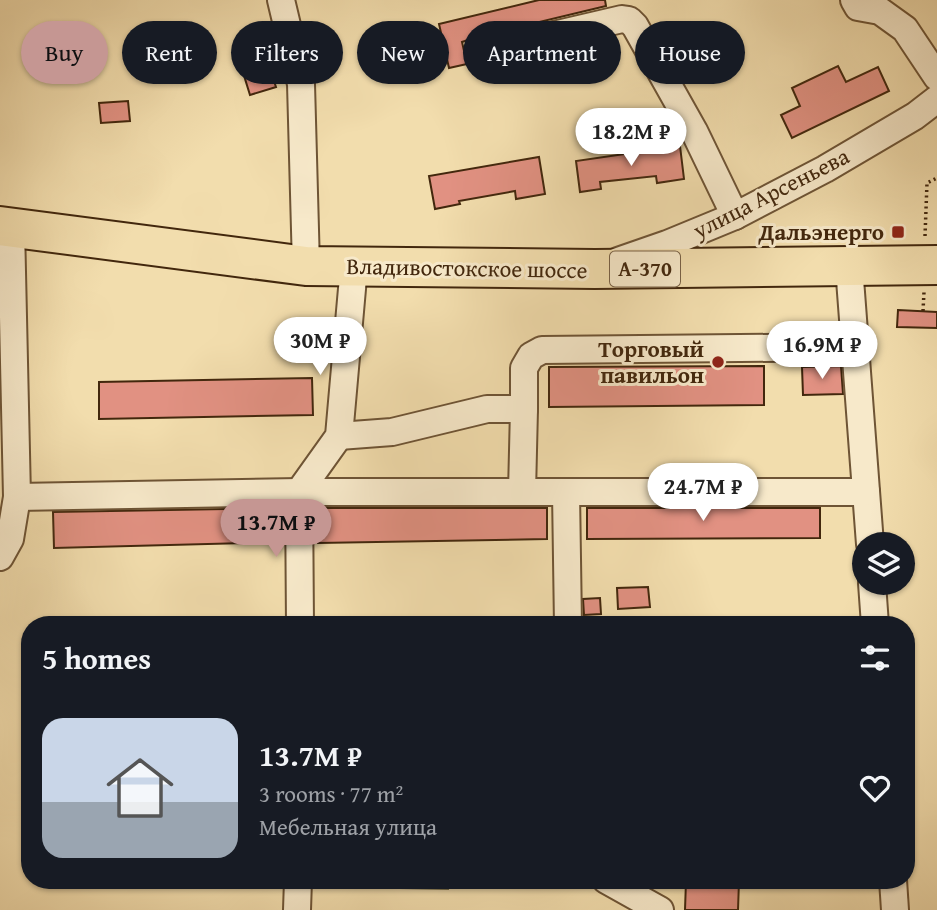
<!DOCTYPE html>
<html lang="en">
<head>
<meta charset="utf-8">
<style>
  :root { --surface:#171b24; --page:#242831; --text:#f1f3f6; --muted:#9ea1a6; --accent:#c59692 }
  body { margin:0; font-family:"Gentium Book Plus",serif; background:var(--page); color:var(--text); height:100vh; display:flex; flex-direction:column; font-size:26px; white-space:nowrap }
  * { box-sizing:border-box; margin:0 }
  p { font-size:23px; color:var(--muted) }
  .icon { flex:none; width:38px; height:38px; fill:none; stroke:currentColor; stroke-width:2; stroke-linecap:round; stroke-linejoin:round }
  .map { position:relative; flex:1; overflow:hidden }
  .sheet { position:absolute; left:21px; top:616px; width:894px; height:273px; display:flex; flex-direction:column; background:var(--surface); border-radius:28px; box-shadow:0 2px 5px #0004 }
  .sheet>* { flex:none }
  .top-card { position:absolute; left:21px; top:21px; width:896px; height:63px; display:flex; gap:14px }
  .fabs { position:absolute; left:852px; top:532px; display:grid; gap:14px }
  .fabs a { display:grid; place-items:center; width:63px; height:63px; border-radius:50%; background:var(--surface); box-shadow:0 2px 5px #0004; font-size:35px }
  .price { position:absolute; translate:-50% -60px; padding:0 16px; border-radius:24px; background:#fff; color:#222; font-size:23px; line-height:46px; filter:drop-shadow(0 2px 4px #0008) }
  .price::after { content:''; position:absolute; left:50%; top:42px; width:21px; height:16px; margin-left:-10px; background:inherit; clip-path:polygon(0 0,100% 0,50% 100%) }
  .price.selected { background:var(--accent); color:#111 }
  ul { padding:0; list-style:none }
  li { display:flex; align-items:center; gap:21px; height:175px; padding:0 21px }
  li span { display:grid; place-items:center; flex:none; width:196px; height:140px; border-radius:21px; color:#555 }
  li>.icon { margin-inline-start:auto }
  span .icon { width:84px; height:84px; fill:#fffc; stroke-width:1 }
  li b { font-size:30px }
  h2 { display:flex; justify-content:space-between; align-items:center; height:84px; padding:0 21px; font-size:30px }
  .chip { padding:0 24px; border-radius:32px; background:var(--surface); box-shadow:0 2px 5px #0004; font-size:24px; line-height:63px }
  .chip.selected { background:var(--accent); color:#111 }
  .map>svg:first-child { display:block }
</style>
</head>
<body>
<div class="map">
<svg width="937" height="910" viewBox="0 0 937 910">
  <rect width="100%" height="100%" fill="#f2ddad"/>
  <filter id="stains"><feTurbulence type="fractalNoise" baseFrequency=".00286" numOctaves="4"/><feColorMatrix values="0 0 0 0 .2 0 0 0 0 .09 0 0 0 0 .02 0 0 0 .5 -.17"/></filter>
  <radialGradient id="worn" r=".72"><stop offset=".6" stop-color="#630" stop-opacity="0"/><stop offset="1" stop-color="#630" stop-opacity=".3"/></radialGradient>
  <!-- green -->
  <path fill="#bbc089" stroke="#7e744b" stroke-width="2" d="M400 880H448V889L400 888Z"/>
  <!-- building -->
  <g fill="#e19182" stroke="#42270d" stroke-width="2">
    <path d="M539 0H605L606 6 477 37 462 42 467 64 449 68 439 24Z"/>
    <path d="M267 60 276 87 250 95 242 69Z"/>
    <path d="M838 66 846 82 878 67 889 91 792 138 781 115 800 106 792 88Z"/>
    <path d="M128 101 130 121 101 123 99 103Z"/>
    <path d="M680 146 684 179 657 183 656 176 600 182 601 189 580 192 576 161Z"/>
    <path d="M539 157 545 194 516 199 515 191 459 201 460 204 435 209 429 176Z"/>
    <path d="M898 310 937 312V328L897 327Z"/>
    <path d="M764 366V405L549 407V367Z"/>
    <path d="M841 366 843 394 803 395 802 367Z"/>
    <path d="M312 378 313 415 99 419V382Z"/>
    <path d="M279 508 280 542 54 548 53 512Z"/>
    <path d="M318 508H547V539L318 543Z"/>
    <path d="M587 508H820V538L587 539Z"/>
    <path d="M648 587 650 607 618 609 617 588Z"/>
    <path d="M600 598 601 614 584 615 583 599Z"/>
    <path d="M686 881H739L738 910H685Z"/>
  </g>
  <g fill="none" stroke-linecap="round" stroke-linejoin="round">
    <!-- minor casing -->
    <g stroke="#6e5435" stroke-width="30">
      <g id="minor">
        <path d="M281 0 301 84 306 266"/>
        <path d="M854 0 858 7 880 11 905 29 937 77"/>
        <path d="M481 52 622 19 629 20 635 26 694 131 735 216"/>
        <path d="M618 261 667 244 735 216 825 169 915 116 937 99"/>
        <path d="M849 266 870 544"/>
        <path d="M339 436 392 432 487 409H524V368L531 356 542 350 855 347"/>
        <path d="M522 492 524 409"/>
        <path d="M566 492 568 625"/>
        <path d="M17 497 299 492H866"/>
        <path d="M0 557 10 539 17 497 11 227"/>
        <path d="M872 583 875 625"/>
        <path d="M300 625 299 492 339 436 354 266"/>
        <path d="M606 880 660 910"/>
        <path d="M893 880 895 910"/>
        <path d="M297 910 298 880"/>
      </g>
    </g>
    <!-- highway casing -->
    <g stroke="#42270d" stroke-width="42">
      <path id="highway" d="M0 226 306 266 595 269 937 265"/>
    </g>
    <!-- path -->
    <g stroke="#42270d" stroke-width="3.5" stroke-dasharray="2 3.5" stroke-linecap="butt">
      <path d="M925 236 927 183 937 178"/>
      <path d="M923 311 924 292"/>
    </g>
    <!-- minor -->
    <use href="#minor" stroke="#f7e9ca" stroke-width="26"/>
    <!-- highway -->
    <use href="#highway" stroke="#f2ddad" stroke-width="38"/>
  </g>
  <!-- markers -->
  <g fill="#8f2418" stroke="#f7e9ca" stroke-width="2.5">
    <rect x="891" y="225" width="14" height="14" rx="3.5"/>
    <circle cx="718" cy="362" r="7"/>
  </g>
  <g text-anchor="middle" stroke-width="6" stroke-linejoin="round" paint-order="stroke">
    <!-- shield labels -->
    <rect fill="#f7e9ca" stroke="#786146" stroke-width="2" x="610" y="251.5" width="70" height="35" rx="5"/>
    <g font-size="21" font-weight="bold" fill="#42270d">
      <text x="645" y="276">А-370</text>
    </g>
    <!-- street labels -->
    <g font-size="23" fill="#42270d" stroke="#f7e9ca">
      <text transform="translate(771 193) rotate(-27)" y="8">улица Арсеньева</text>
      <text transform="translate(467 268) rotate(1)" y="8">Владивостокское шоссе</text>
    </g>
    <!-- poi labels -->
    <g font-size="23" font-weight="bold" fill="#42270d" stroke="#f7e9ca" text-anchor="end">
      <text x="884" y="240">Дальэнерго</text>
      <text x="704" y="357">Торговый<tspan x="704" dy="26">павильон</tspan></text>
    </g>
  </g>
  <rect width="100%" height="100%" filter="url(#stains)"/>
  <rect width="100%" height="100%" fill="url(#worn)"/>
</svg>
<div class="fabs">
<a><svg class="icon" aria-label="layers" viewBox="0 0 24 24"><path d="M12 4l9 5-9 5-9-5zM3 14l9 5 9-5"/></svg></a>
</div>
<b class="price" style="left:631px;top:168px">18.2M ₽</b>
<b class="price" style="left:320px;top:377px">30M ₽</b>
<b class="price" style="left:822px;top:381px">16.9M ₽</b>
<b class="price" style="left:703px;top:523px">24.7M ₽</b>
<b class="price selected" style="left:276px;top:559px">13.7M ₽</b>
<div class="top-card">
<a class="chip selected">Buy</a>
<a class="chip">Rent</a>
<a class="chip">Filters</a>
<a class="chip">New</a>
<a class="chip">Apartment</a>
<a class="chip">House</a>
</div>
<section class="sheet">
<h2>5 homes<svg class="icon" aria-label="filters" viewBox="0 0 24 24"><path d="M4 7h16M4 17h16"/><circle cx="9" cy="7" r="2"/><circle cx="15" cy="17" r="2"/></svg></h2>
<ul>
<li><span style="background:linear-gradient(#c9d6e8 60%,#9aa5b1 0)"><svg class="icon" aria-label="home" viewBox="0 0 24 24"><path d="M3 11l9-7 9 7M6 9v11h12V9"/></svg></span><div><b>13.7M ₽</b><p>3 rooms · 77 m²</p><p>Мебельная улица</p></div><svg class="icon" aria-label="heart" viewBox="0 0 24 24"><path d="M12 20l-8-8c-3-5 5-10 8-4 3-6 11-1 8 4z"/></svg></li>
</ul>
</section>
</div>
</body>
</html>
